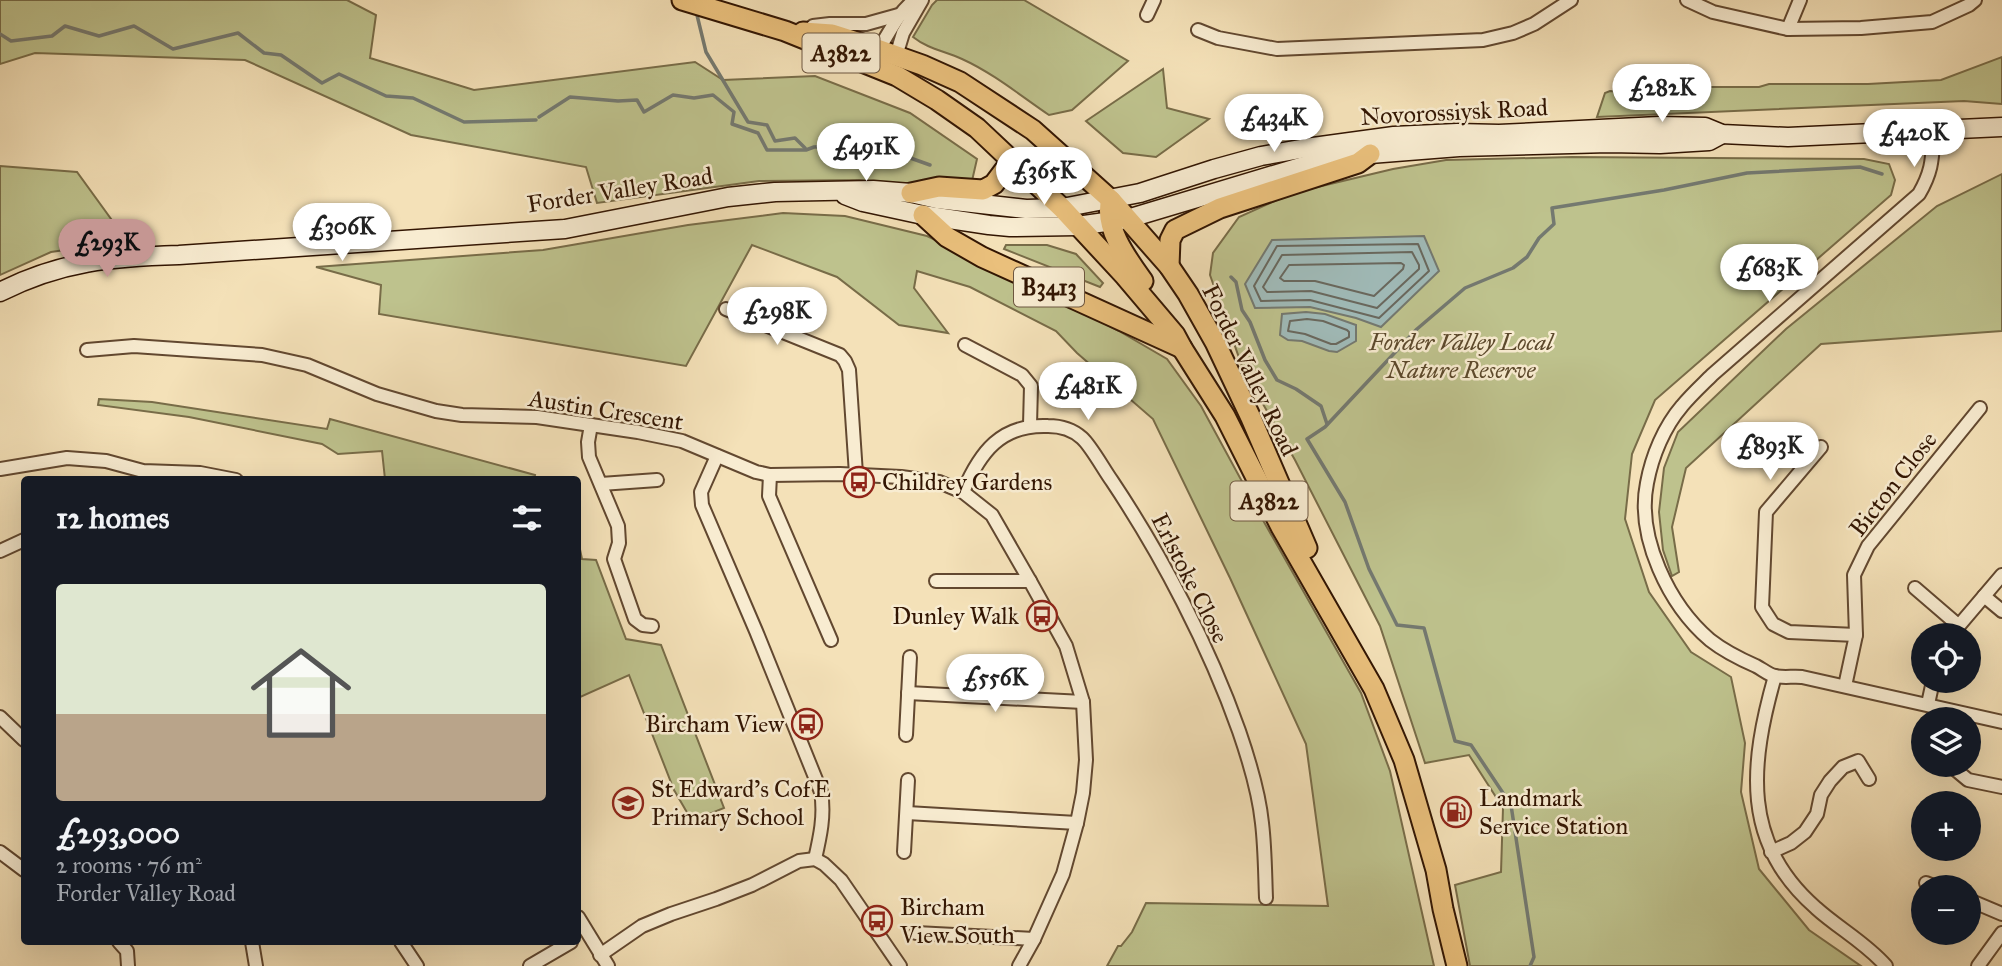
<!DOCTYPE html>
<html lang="en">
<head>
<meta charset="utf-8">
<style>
  :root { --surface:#171b24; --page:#20242c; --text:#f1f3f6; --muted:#9ea1a6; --line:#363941; --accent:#c59692 }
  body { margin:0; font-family:"IM FELL Great Primer",serif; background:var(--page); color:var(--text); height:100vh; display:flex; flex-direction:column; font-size:26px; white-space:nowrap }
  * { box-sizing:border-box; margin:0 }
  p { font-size:23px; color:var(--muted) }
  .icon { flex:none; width:38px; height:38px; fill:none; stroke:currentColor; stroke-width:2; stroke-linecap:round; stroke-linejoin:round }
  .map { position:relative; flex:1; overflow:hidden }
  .side { position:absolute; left:21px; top:476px; width:560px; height:469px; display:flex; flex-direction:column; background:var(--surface); border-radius:7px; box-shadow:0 7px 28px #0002 }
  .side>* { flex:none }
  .buttons { position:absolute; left:1911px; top:623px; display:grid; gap:14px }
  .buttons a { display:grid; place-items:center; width:70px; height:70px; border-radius:50%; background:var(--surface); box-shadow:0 7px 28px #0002; font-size:35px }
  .price { position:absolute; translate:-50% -60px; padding:0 16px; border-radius:24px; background:#fff; color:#222; font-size:23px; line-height:46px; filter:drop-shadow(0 2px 4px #0008) }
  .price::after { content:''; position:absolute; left:50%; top:42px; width:21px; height:16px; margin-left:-10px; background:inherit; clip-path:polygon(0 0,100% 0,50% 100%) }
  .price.current { background:var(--accent); color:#111 }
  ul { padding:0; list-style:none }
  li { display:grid; align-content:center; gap:14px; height:371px; padding:0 35px }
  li+li { border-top:2px solid var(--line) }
  li span { display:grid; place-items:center; height:217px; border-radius:7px; color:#555 }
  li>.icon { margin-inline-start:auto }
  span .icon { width:126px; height:126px; fill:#fffc; stroke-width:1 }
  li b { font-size:30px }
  h2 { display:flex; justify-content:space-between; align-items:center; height:84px; padding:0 35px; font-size:30px }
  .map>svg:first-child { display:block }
</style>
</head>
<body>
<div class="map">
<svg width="2002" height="966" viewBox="0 0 2002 966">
  <rect width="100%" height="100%" fill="#f4e1b8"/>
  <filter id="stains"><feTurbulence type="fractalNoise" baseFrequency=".00286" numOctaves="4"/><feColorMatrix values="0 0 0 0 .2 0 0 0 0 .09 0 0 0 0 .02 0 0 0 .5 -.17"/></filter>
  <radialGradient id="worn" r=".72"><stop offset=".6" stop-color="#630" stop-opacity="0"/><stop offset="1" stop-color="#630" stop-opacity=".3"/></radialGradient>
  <!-- green -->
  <g fill="#bec28d" stroke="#786c48" stroke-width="2">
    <path d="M0 0H347L376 15 370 58 474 90 695 62 723 80 815 76 910 113 977 159 969 194 859 180 759 181 597 203 586 167 411 135 245 60 35 53 0 64Z"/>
    <path d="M937 0H1024L1128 61 1072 110 1049 115C1021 96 993 73 962 59 945 51 928 49 913 37L932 5Z"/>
    <path d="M2002 57V104L1964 101 1597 117 1605 93 1610 91 1640 93 1701 87H1759L1769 84H1868L1941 80Z"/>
    <path d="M1163 69 1167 108 1209 119 1156 157 1123 153 1086 121Z"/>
    <path d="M1572 157 1864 159 1889 164 1895 180 1891 195 1655 400 1632 454 1625 519 1649 592 1691 652 1731 677 1745 743 1741 792 1759 869 1809 930 1861 966H1470L1455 885 1501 872 1503 808 1469 755 1425 763 1380 626 1295 460 1243 369 1210 275 1213 253 1239 217 1277 200 1305 190 1393 169 1446 160Z"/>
    <path d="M0 166 77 172 127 241 51 252 0 275Z"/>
    <path d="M2002 174V331L1821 344 1686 468 1672 527 1679 572 1672 576 1663 550 1659 512 1664 468 1678 432 1786 329 1937 206Z"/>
    <path d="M783 213 845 216 927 236 1022 280 1119 331 1167 359 1201 406 1264 522 1361 693 1390 771 1434 966H1107L1118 946H1121L1132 932 1146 903 1328 906 1306 744 1230 578 1153 419 1077 353 1056 331 970 287 917 271 914 288 948 333 899 325 837 277 752 245 686 366 379 314 381 285 316 267 543 250 688 225Z"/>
    <path d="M1006 245H1047L1076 254 1103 283 1100 287 1004 249Z"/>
    <path d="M99 399 152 402 327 429 330 419 535 475 534 480 385 479 382 451 338 454 322 444 189 417 98 405Z"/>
    <path d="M578 540 582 559 596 560 626 639 661 645 724 808 692 821 674 790 629 675 578 698Z"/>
  </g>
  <!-- water -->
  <g fill="#a0bbb9" stroke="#747970" stroke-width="2">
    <path d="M1424 236 1439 271 1381 327 1356 318 1310 307 1255 308 1245 284 1272 240Z"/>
    <path d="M1306 312 1325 314 1356 325V341L1337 352 1329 351 1302 341 1288 340 1280 335 1282 314Z"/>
  </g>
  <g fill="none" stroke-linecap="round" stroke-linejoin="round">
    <!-- shore -->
    <g stroke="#69685e" stroke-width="2">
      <path d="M1418 244 1429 271 1379 318 1310 300 1261 301 1254 286 1277 246Z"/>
      <path d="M1412 252 1419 265V269L1377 308 1311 291 1267 292 1263 287 1282 255Z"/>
      <path d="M1401 263 1404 265 1403 269 1374 296 1315 281H1284L1280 278 1289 265Z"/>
      <path d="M1307 319 1323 321 1347 330 1349 332V337L1336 344H1331L1305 334 1288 331 1290 321Z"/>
    </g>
    <!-- stream -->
    <g stroke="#747970" stroke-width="3.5">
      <path d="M696 11 706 52 748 122 767 125 775 141 795 138 805 148"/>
      <path d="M0 34 11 41 52 36 65 26 99 36 134 26 173 49 238 33 264 53 281 55 322 83 339 74 386 96 413 98 464 122 536 120"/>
      <path d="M539 117 570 97 618 101 637 100 644 112 673 95 694 98 713 95 734 112 732 124 758 133 767 150H806L814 147 878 144 902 155 930 165"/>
      <path d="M1231 277 1236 282 1242 310 1250 322 1265 360 1277 380 1296 389 1321 406 1327 424"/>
      <path d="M1530 966 1534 957 1511 805 1471 745 1455 741 1424 628 1397 625 1369 569 1345 502 1307 439 1325 427 1417 329 1465 288 1513 268 1527 257 1539 238 1554 224 1552 208 1664 190 1747 173 1860 167 1882 174"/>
    </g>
    <!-- street casing -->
    <g stroke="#624830" stroke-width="16">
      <g id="street">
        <path d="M1687 0 1713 12 1788 29 1861 28 1932 22 1969 5 1975 0"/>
        <path d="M1147 15 1154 0"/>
        <path d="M813 26 830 24H866L902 14"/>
        <path d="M1788 29 1800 0"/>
        <path d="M1198 30 1218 38 1277 49 1483 40 1513 33 1534 24 1571 0"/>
        <path d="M879 54 877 52 879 49C889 33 899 11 915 0"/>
        <path d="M896 56 903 33 922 0"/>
        <path d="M1934 131C1932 158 1933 170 1919 194L1712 375C1702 385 1691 395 1682 406 1664 427 1652 456 1647 483 1636 537 1669 605 1710 640 1724 651 1740 659 1756 666 1762 669 1769 675 1775 676 1783 678 1794 676 1802 677L2002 722"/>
        <path d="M726 309 840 355 845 361 849 370 856 474"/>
        <path d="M965 345 1022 375 1031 386 1030 425"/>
        <path d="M87 350 134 346 262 355 307 365 377 394 436 411 462 415 537 417 638 432 682 441 756 472 770 475 840 474 901 477 939 482 963 492 992 515 1030 581 1066 646 1083 702 1086 760 1083 793 1077 823 1063 874 1034 939 1019 966"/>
        <path d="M591 425 588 442 589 457 618 526 619 543 614 559 635 619 643 625 652 626"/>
        <path d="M1821 447 1766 512 1762 607 1773 624 1789 632 1856 635"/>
        <path d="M717 456 701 492 702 505 756 631 821 792C825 815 820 837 815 859"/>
        <path d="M0 469 67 458 106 461 143 471 200 473 236 480"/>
        <path d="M770 475 769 496 831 640"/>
        <path d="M601 484 657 480"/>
        <path d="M963 492C980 452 1001 424 1048 426 1060 426 1072 429 1082 438 1091 446 1104 470 1112 481 1162 556 1209 646 1239 731 1249 760 1259 793 1262 823 1265 848 1265 873 1266 898"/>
        <path d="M0 551 24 540"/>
        <path d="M936 581H1030"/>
        <path d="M1915 588 1958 625"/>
        <path d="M1984 596 2002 611"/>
        <path d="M1951 635 2002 575"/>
        <path d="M1775 676C1750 764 1741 843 1816 908 1838 928 1866 943 1886 966"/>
        <path d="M1845 686 1856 635 1854 575 1868 546 1980 408"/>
        <path d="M908 693 1083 702"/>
        <path d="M1928 704 1933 681"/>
        <path d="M0 717 24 740"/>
        <path d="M906 735 910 657"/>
        <path d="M1950 765 1968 780 2002 787"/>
        <path d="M907 813 1077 823"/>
        <path d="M0 852 24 870"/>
        <path d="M904 852 908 780"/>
        <path d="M1771 852 1791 843 1805 832 1817 814 1821 795 1830 781 1843 767 1858 761 1869 779"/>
        <path d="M1926 883 1936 887"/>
        <path d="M1969 900 2002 914"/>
        <path d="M578 917 608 966"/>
        <path d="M916 933 1034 939"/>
        <path d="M119 942 127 951 128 966"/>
        <path d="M252 942 256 966"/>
        <path d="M401 942 417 966"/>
        <path d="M600 955 642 926 671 914 716 899 752 885 799 861 815 859 824 864 841 880 900 966"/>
        <path d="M530 966 571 942"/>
        <path d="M1978 966 2002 933"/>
      </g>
    </g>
    <!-- secondary casing -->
    <g stroke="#321502" stroke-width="21">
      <g id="secondary">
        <path d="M845 195 863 202 923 215 989 225 1010 227 1077 226 1127 219 1307 165 1370 154 1459 147 1609 143 1660 144 1709 141 1722 134"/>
        <path d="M0 292C61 261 112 257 179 255L565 229 728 197 775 192 873 190 911 193 937 199 1026 209 1062 208 1140 193 1214 169 1261 156 1306 148 1394 136 1457 133 1499 134 1659 126 1705 127 1722 134 1788 137 2002 127"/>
      </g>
    </g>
    <!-- primary casing -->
    <g stroke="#321502" stroke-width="23">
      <g id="primary">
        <path d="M682 0 785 31 897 76 937 100 977 128 1062 208 1125 276 1175 335 1182 348 1225 416 1281 527 1374 689 1404 760 1436 870 1443 909 1457 966"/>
        <path d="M803 32 832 34 857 42 922 65 960 82 1033 130 1111 200 1169 266 1188 294 1215 342 1251 418 1307 548"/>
        <path d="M911 193 939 187 983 190 994 184 1012 160"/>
        <path d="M1111 200C1103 227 1128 260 1143 281"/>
        <path d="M923 215 947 237 982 257 1182 348"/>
        <path d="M1169 266 1170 240 1175 230 1220 208 1358 163 1370 154"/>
      </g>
    </g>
    <!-- street -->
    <use href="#street" stroke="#f8ecd1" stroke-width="12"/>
    <!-- secondary -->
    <use href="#secondary" stroke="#f8ecd1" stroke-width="18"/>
    <!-- primary -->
    <use href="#primary" stroke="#eac07c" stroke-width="19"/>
  </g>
  <!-- icons -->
  <defs>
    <g id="bus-ring" transform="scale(1.575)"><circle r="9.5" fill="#f8ecd1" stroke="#8f2418" stroke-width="1.5"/><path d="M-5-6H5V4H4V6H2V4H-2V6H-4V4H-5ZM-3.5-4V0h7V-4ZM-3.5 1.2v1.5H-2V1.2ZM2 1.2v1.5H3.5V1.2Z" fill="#8f2418"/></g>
    <g id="school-ring" transform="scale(1.575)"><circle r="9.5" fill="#f8ecd1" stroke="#8f2418" stroke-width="1.5"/><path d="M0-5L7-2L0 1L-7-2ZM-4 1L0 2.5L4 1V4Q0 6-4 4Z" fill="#8f2418"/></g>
    <g id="fuel-ring" transform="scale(1.575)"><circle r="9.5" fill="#f8ecd1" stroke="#8f2418" stroke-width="1.5"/><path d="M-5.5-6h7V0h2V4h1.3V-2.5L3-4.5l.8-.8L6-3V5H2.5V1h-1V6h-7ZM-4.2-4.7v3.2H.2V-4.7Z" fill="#8f2418"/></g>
  </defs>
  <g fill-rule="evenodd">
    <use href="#bus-ring" x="859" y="482"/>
    <use href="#bus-ring" x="1042" y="616"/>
    <use href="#bus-ring" x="807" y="724"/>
    <use href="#school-ring" x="628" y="803"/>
    <use href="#fuel-ring" x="1456" y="812"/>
    <use href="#bus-ring" x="877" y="921"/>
  </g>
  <g text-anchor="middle" stroke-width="5" stroke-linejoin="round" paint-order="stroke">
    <!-- shield labels -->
    <g fill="#f8ecd1" stroke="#6d5640" stroke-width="2">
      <rect x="802.5" y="33.5" width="77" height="39" rx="5"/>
      <rect x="1014" y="267.5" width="70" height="39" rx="5"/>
      <rect x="1230.5" y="481.5" width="77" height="39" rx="5"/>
    </g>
    <g font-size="23" font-weight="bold" fill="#321502">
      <text x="841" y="61">A3822</text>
      <text x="1049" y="295">B3413</text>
      <text x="1269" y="509">A3822</text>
    </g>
    <!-- street labels -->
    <g font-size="24" fill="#321502" stroke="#f8ecd1">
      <text transform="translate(1454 112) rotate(-3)" y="8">Novorossiysk Road</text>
      <text transform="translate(620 190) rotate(-9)" y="8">Forder Valley Road</text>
      <text transform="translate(1250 370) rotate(64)" y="8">Forder Valley Road</text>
      <text transform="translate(606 410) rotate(9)" y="8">Austin Crescent</text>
      <text transform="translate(1893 484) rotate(-52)" y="8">Bicton Close</text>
      <text transform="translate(1190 578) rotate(63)" y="8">Erlstoke Close</text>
    </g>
    <!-- park labels -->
    <g font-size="24" font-style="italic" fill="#5c492c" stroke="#f8ecd1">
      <text x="1461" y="350">Forder Valley Local<tspan x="1461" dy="28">Nature Reserve</tspan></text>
    </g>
    <!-- poi labels -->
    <g font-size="24" fill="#321502" stroke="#f8ecd1" text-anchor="start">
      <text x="882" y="490">Childrey Gardens</text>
      <text x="1019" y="624" text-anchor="end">Dunley Walk</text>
      <text x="784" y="732" text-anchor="end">Bircham View</text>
      <text x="651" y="797">St Edward's CofE<tspan x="651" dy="28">Primary School</tspan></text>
      <text x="1479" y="806">Landmark<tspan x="1479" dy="28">Service Station</tspan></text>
      <text x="900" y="915">Bircham<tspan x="900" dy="28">View South</tspan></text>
    </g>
  </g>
  <rect width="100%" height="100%" filter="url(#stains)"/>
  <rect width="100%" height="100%" fill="url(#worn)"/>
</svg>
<div class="buttons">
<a><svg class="icon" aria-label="locate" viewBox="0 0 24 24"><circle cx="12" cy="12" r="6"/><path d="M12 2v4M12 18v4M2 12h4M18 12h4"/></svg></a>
<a><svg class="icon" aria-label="layers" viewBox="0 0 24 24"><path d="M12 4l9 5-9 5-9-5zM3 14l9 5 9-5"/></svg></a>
<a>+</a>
<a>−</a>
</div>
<b class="price" style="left:1662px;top:124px">£282K</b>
<b class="price" style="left:1274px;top:154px">£434K</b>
<b class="price" style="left:1914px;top:169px">£420K</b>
<b class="price" style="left:866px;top:183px">£491K</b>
<b class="price" style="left:1044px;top:207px">£365K</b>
<b class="price" style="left:342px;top:263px">£306K</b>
<b class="price current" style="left:107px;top:279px">£293K</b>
<b class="price" style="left:1769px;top:304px">£683K</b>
<b class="price" style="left:777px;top:347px">£298K</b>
<b class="price" style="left:1088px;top:422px">£481K</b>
<b class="price" style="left:1770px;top:482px">£893K</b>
<b class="price" style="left:995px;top:714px">£556K</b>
<section class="side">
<h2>12 homes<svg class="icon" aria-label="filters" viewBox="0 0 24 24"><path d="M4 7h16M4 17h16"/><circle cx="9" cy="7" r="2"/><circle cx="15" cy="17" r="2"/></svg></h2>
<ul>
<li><span style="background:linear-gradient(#dfe7d0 60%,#b9a48a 0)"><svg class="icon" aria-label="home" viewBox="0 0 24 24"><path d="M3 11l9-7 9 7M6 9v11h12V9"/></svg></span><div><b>£293,000</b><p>2 rooms · 76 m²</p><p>Forder Valley Road</p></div></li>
</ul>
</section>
</div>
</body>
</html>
